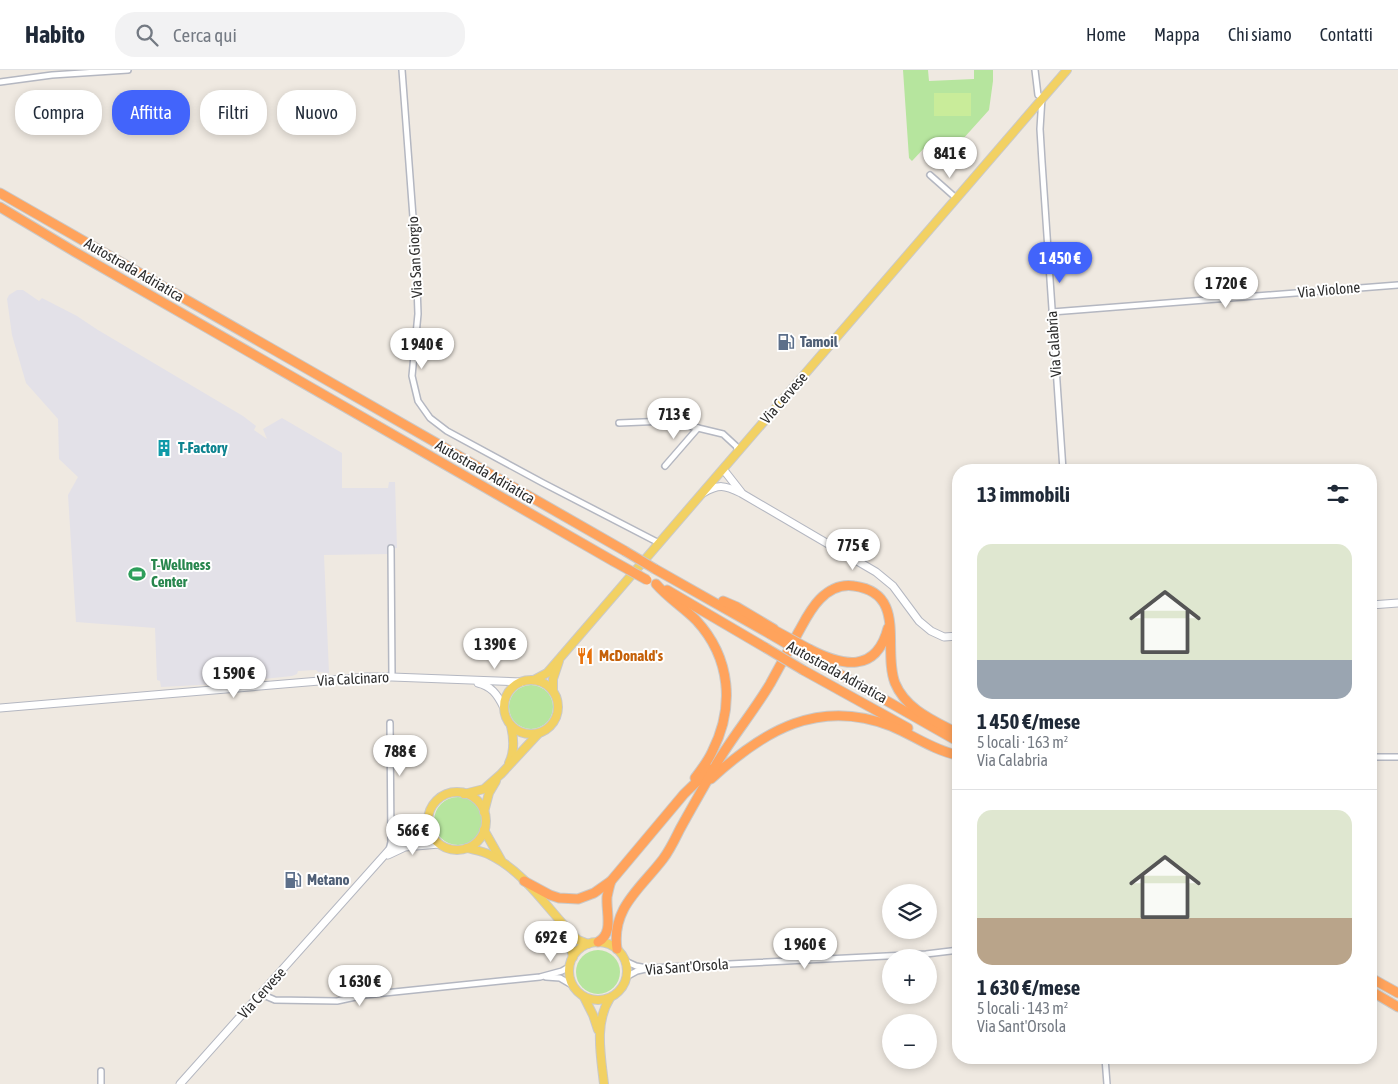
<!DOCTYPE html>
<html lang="it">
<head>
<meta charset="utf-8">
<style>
  :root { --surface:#fff; --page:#f2f2f3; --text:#1f2937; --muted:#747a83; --line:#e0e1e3; --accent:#4264fb }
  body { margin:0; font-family:"Asap Condensed",sans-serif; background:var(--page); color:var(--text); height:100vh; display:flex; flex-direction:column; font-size:19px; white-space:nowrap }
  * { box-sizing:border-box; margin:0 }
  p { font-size:16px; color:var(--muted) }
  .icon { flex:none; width:28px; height:28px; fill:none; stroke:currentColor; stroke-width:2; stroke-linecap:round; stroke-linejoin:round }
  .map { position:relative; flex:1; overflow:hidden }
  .details { position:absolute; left:952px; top:394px; width:425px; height:600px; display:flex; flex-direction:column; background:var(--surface); border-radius:20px; box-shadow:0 2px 8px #0003 }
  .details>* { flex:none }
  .guide { position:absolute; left:15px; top:20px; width:475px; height:45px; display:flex; gap:10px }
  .fabs { position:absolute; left:882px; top:814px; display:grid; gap:10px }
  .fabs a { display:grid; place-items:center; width:55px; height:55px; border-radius:50%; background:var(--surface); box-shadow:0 2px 8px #0003; font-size:25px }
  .price { position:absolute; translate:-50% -42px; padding:0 11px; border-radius:18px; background:#fff; color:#222; font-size:16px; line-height:32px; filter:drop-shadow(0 1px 2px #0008) }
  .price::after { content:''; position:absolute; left:50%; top:30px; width:15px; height:11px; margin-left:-8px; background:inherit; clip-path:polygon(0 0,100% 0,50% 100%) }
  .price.on { background:var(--accent); color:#fff }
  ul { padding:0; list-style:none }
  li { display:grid; align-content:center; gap:10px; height:265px; padding:0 25px }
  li+li { border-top:1px solid var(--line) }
  li span { display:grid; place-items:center; height:155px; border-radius:15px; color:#555 }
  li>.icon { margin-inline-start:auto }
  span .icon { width:90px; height:90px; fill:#fffc; stroke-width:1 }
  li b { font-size:21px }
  h2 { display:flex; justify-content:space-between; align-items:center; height:60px; padding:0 25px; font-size:21px }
  .pill { padding:0 18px; border-radius:20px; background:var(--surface); box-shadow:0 2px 8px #0003; font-size:18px; line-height:45px }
  .pill.on { background:var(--accent); color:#fff }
  header { display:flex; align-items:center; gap:30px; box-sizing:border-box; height:70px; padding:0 25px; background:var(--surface); border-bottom:1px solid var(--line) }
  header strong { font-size:24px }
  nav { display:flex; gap:28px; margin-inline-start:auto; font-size:18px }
  .search { width:350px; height:45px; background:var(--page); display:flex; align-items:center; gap:12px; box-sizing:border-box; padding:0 18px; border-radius:20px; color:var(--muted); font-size:19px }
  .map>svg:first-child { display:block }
</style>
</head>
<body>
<header>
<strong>Habito</strong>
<div class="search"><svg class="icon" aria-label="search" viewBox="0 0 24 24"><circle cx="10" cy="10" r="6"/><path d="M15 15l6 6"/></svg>Cerca qui</div>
<nav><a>Home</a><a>Mappa</a><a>Chi siamo</a><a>Contatti</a></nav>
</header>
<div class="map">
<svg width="1398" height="1014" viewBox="0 0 1398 1014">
  <rect width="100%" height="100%" fill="#efe9e1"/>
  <!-- industrial -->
  <path fill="#e3e1e8" d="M17 220H23L39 231 42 228 77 246 98 260 243 346 256 356 254 360 267 369 263 359 282 348 342 383V418H388L389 412H395L397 478 389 479 390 484 324 485 329 603 318 602 316 600 298 601 297 604 292 606 218 614 161 617 160 611 157 610 155 558 76 552 68 425 78 407 59 389 58 349 26 313 12 265 7 229 9 225Z"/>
  <!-- green -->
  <g fill="#b6e59e">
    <path d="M903 0H928L929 11 974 9V0H993V11L989 40 944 90 927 75 912 91 909 88Z"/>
    <circle cx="531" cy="637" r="22"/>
    <circle cx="458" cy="751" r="24"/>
    <circle cx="598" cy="902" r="22"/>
  </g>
  <!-- pitch -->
  <rect fill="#c9ec9a" x="934" y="23" width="37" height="23"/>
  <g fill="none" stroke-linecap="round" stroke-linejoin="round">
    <!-- street casing -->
    <g stroke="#b4b7c1" stroke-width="8">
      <g id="street">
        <path d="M402 0 416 187 418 244 412 306 418 331 430 348 447 361 543 413 659 473"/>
        <path d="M1035 0 1038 25 1042 27 1040 59 1042 92 1063 400"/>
        <path d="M0 12 52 5 128 0"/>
        <path d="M930 105 956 128"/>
        <path d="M1052 242 1398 215"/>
        <path d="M619 353 666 351 698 358 723 364 736 376 738 381"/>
        <path d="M665 396 698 358"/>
        <path d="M391 478 392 607"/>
        <path d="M1371 687H1398"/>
        <path d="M389 780 391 772 390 653"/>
        <path d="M625 891 636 896 647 898"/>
        <path d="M546 907 560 908 572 915"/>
        <path d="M626 907 637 901 650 898 926 884 959 880"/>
        <path d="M261 924 275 930 337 931 365 925 540 907 562 901 569 897"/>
        <path d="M1105 988 1107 1014"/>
        <path d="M101 1001V1014"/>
      </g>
    </g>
    <!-- secondary casing -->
    <g stroke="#b4b7c1" stroke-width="9">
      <g id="secondary">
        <path d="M723 399 741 422"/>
        <path d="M703 423C719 414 724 415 741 423L876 502 893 516 919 551 931 561 944 567 959 566"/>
        <path d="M1371 535 1398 533"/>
        <path d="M478 613C491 616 497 624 503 636"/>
        <path d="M0 638 367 607H392L521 612"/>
        <path d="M388 785 405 777 439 774"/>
        <path d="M180 1014 389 780C401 767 420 764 428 747"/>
      </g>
    </g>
    <!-- primary casing -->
    <g stroke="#c9c9c9" stroke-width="10">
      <g id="primary">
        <circle cx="531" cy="637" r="27"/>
        <path d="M534 610 547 603 560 588 1067 0"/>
        <path d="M553 621V609L559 591"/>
        <path d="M509 693C515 681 514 669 511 656"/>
        <circle cx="457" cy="751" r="29"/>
        <path d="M464 724 484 719 501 704 538 664"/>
        <path d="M484 742 489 723 496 711"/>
        <path d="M484 760 501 790"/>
        <path d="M467 778C475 780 483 781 490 785 527 803 549 842 578 870L588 874"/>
        <path d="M567 861 573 887"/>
        <circle cx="598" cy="901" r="29"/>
        <path d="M584 927 593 945 598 960"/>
        <path d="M604 1014C601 986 594 953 610 928"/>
      </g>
    </g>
    <!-- highway casing -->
    <g stroke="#c9c9c9" stroke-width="11">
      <g id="highway">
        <path d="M0 123 625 481"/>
        <path d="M0 137 75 182 613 491"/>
        <path d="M655 499 770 564"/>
        <path d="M656 514C668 528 683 537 696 550 731 588 735 637 712 682 708 691 701 700 695 708"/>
        <path d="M667 520 766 578"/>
        <path d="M723 531 737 537 774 559"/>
        <path d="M809 579C842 596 876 604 888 558"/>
        <path d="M806 585 959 672"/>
        <path d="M803 600 908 658"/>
        <path d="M711 709C764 660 819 628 891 656 913 665 933 680 957 685"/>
        <path d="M524 811 550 825 559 828 578 829 594 823 611 811 684 724 710 699"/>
        <path d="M598 872C614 863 606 843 607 827 608 822 609 817 611 811"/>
        <path d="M617 879C611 838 641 818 663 789 670 780 675 769 680 759 692 737 705 715 717 693 733 666 754 641 770 614 780 596 789 579 799 561 805 550 811 538 820 529 829 520 841 514 854 516 908 523 882 579 895 613 906 640 935 651 959 664"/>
        <path d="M1371 908 1398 923"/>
        <path d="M1371 921 1398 937"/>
      </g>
    </g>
    <!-- street -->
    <use href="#street" stroke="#fff" stroke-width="5"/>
    <!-- secondary -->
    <use href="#secondary" stroke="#fff" stroke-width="7"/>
    <!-- primary -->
    <use href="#primary" stroke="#f2d163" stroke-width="8"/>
    <!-- highway -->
    <use href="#highway" stroke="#ffa35c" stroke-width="9"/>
    <!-- highway-bridge casing -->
    <g stroke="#c9c9c9" stroke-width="11" stroke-linecap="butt">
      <g id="highway-bridge">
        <path d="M625 481 655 499"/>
        <path d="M613 491 647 510"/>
        <path d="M776 561 809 579"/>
        <path d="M770 564 806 585"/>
        <path d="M766 578 803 600"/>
      </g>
    </g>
    <!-- highway-bridge -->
    <use href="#highway-bridge" stroke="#ffa35c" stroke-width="9"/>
  </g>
  <!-- icons -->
  <defs>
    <g id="fuel-bare" transform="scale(1.35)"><path d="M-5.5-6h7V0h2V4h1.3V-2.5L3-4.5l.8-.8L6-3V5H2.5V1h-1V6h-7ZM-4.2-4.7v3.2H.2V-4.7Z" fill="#5c6f8a" stroke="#fff" stroke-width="2.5" paint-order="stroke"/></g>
    <g id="building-bare" transform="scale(1.35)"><path d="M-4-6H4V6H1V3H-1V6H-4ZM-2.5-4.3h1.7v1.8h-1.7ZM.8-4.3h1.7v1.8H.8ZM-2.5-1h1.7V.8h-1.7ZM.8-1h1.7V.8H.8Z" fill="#0f9aa8" stroke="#fff" stroke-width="2.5" paint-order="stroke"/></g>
    <g id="stadium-bare" transform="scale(1.35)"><path d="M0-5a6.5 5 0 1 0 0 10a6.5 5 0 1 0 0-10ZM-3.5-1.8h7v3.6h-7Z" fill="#2e9e5b" stroke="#fff" stroke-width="2.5" paint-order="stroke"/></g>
    <g id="restaurant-bare" transform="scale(1.35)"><path d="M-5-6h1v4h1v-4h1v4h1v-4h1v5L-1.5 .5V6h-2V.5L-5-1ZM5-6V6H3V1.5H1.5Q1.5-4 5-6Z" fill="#e8710a" stroke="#fff" stroke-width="2.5" paint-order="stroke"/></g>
  </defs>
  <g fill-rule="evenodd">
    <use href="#fuel-bare" x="786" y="272"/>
    <use href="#building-bare" x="164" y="378"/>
    <use href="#stadium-bare" x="137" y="504"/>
    <use href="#restaurant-bare" x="585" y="586"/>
    <use href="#fuel-bare" x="293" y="810"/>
  </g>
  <g text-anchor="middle" stroke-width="4" stroke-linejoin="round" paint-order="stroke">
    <!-- street labels -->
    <g font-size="15" fill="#2e2e2e" stroke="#fff">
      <text transform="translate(415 187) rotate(-93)" y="5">Via San Giorgio</text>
      <text transform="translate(134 200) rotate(30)" y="5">Autostrada Adriatica</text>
      <text transform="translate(1329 220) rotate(-5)" y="5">Via Violone</text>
      <text transform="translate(1054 274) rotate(-94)" y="5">Via Calabria</text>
      <text transform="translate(784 328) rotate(-49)" y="5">Via Cervese</text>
      <text transform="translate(485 402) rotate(30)" y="5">Autostrada Adriatica</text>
      <text transform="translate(837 602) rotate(29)" y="5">Autostrada Adriatica</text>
      <text transform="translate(353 609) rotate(-3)" y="5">Via Calcinaro</text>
      <text transform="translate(687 897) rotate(-4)" y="5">Via Sant'Orsola</text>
      <text transform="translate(262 923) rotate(-48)" y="5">Via Cervese</text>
    </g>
    <!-- service labels -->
    <g font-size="15" font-weight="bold" fill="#4e5e75" stroke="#fff" text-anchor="start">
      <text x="800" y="277">Tamoil</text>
      <text x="307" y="815">Metano</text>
    </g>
    <!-- culture labels -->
    <g font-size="15" font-weight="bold" fill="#0d838f" stroke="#fff" text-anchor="start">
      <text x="178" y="383">T-Factory</text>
    </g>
    <!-- leisure labels -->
    <g font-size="15" font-weight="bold" fill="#27864d" stroke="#fff" text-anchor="start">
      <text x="151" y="500">T-Wellness<tspan x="151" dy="17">Center</tspan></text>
    </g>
    <!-- food labels -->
    <g font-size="15" font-weight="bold" fill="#c56008" stroke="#fff" text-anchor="start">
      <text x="599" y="591">McDonald's</text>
    </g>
  </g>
</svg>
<div class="fabs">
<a><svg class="icon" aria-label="layers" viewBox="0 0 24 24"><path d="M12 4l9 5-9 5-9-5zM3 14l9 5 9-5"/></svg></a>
<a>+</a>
<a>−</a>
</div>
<b class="price" style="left:950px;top:109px">841 €</b>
<b class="price on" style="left:1060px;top:214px">1 450 €</b>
<b class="price" style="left:1226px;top:239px">1 720 €</b>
<b class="price" style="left:422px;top:300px">1 940 €</b>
<b class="price" style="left:674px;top:370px">713 €</b>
<b class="price" style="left:853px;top:501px">775 €</b>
<b class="price" style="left:495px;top:600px">1 390 €</b>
<b class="price" style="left:234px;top:629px">1 590 €</b>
<b class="price" style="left:400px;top:707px">788 €</b>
<b class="price" style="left:413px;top:786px">566 €</b>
<b class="price" style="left:551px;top:893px">692 €</b>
<b class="price" style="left:805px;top:900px">1 960 €</b>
<b class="price" style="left:360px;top:937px">1 630 €</b>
<div class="guide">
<a class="pill">Compra</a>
<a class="pill on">Affitta</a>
<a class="pill">Filtri</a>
<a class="pill">Nuovo</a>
</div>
<section class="details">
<h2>13 immobili<svg class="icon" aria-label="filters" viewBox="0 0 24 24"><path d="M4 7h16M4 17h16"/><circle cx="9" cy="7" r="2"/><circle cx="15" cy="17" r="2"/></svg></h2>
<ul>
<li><span style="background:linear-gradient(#dfe7d0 75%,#9aa5b1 0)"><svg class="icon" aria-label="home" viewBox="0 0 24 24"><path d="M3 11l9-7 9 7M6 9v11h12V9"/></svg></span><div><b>1 450 €/mese</b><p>5 locali · 163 m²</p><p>Via Calabria</p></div></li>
<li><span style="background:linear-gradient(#dfe7d0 70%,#b9a48a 0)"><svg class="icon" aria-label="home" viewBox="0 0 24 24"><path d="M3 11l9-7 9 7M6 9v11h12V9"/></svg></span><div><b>1 630 €/mese</b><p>5 locali · 143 m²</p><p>Via Sant'Orsola</p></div></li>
</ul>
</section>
</div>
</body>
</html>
